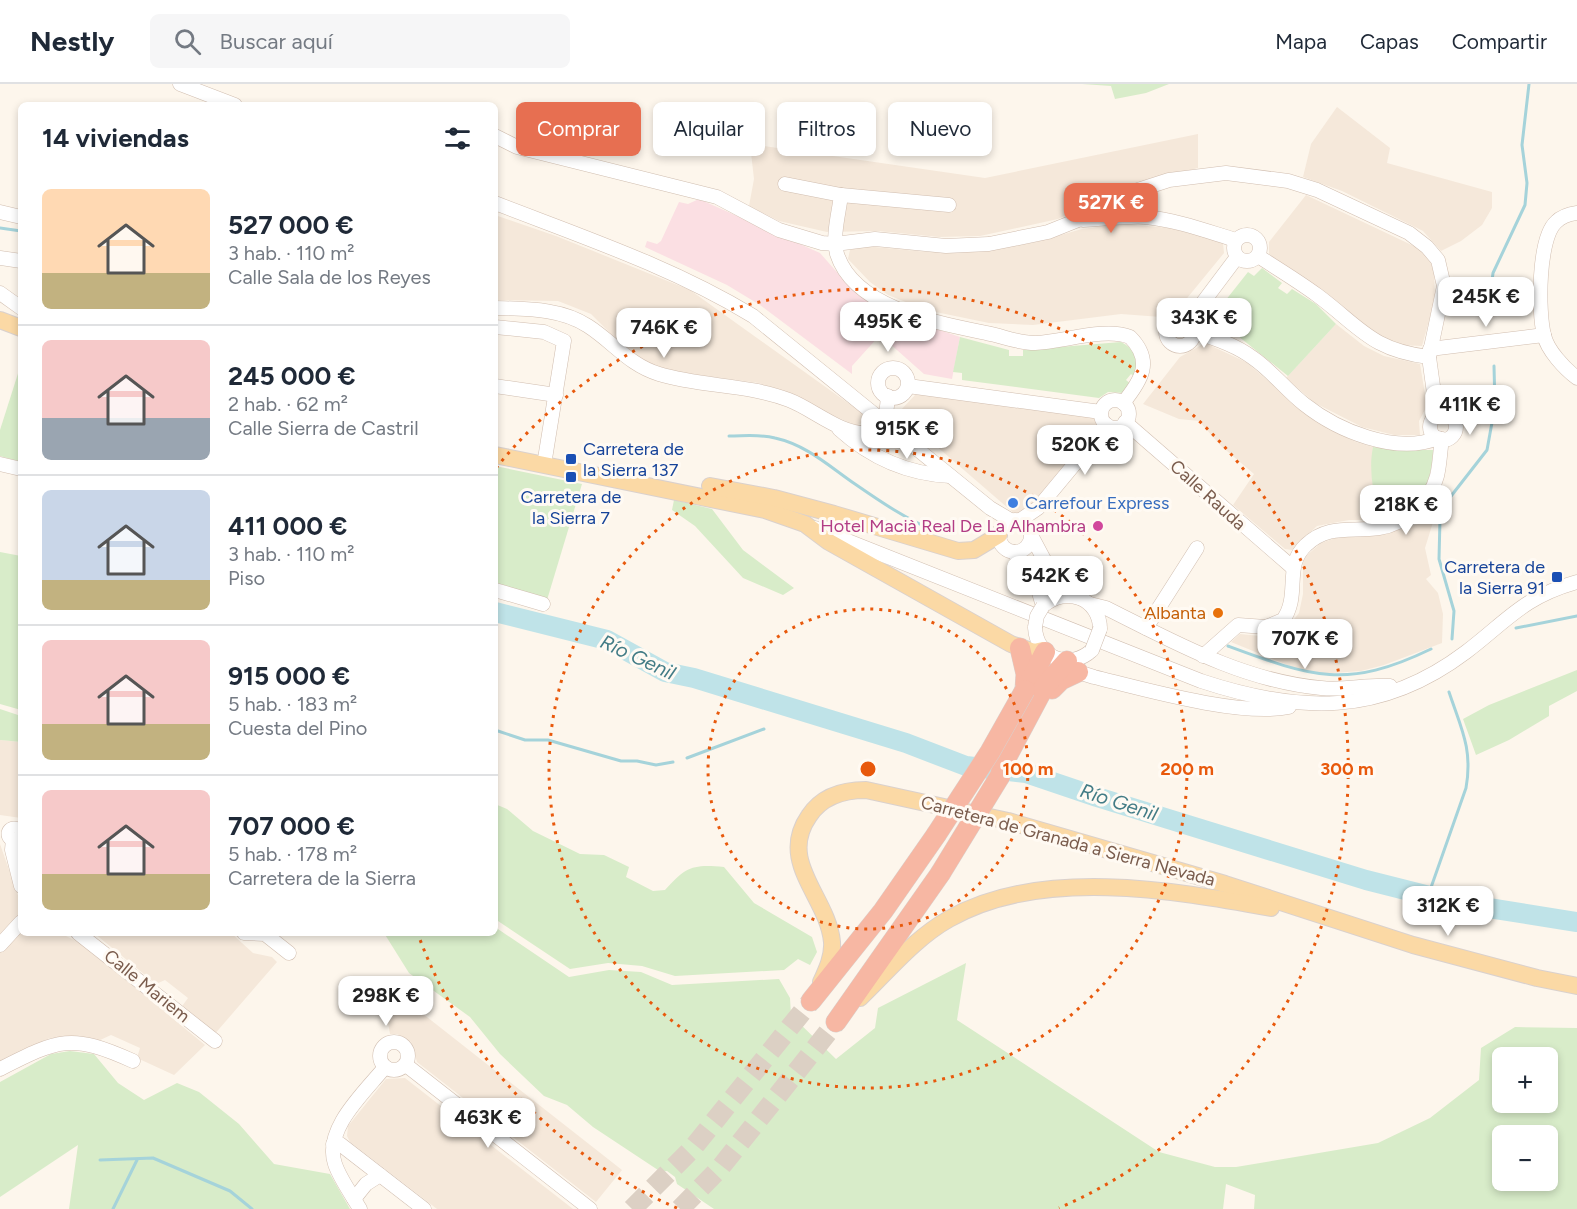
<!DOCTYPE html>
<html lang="es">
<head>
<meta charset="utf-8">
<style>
  :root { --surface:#fff; --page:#f6f6f7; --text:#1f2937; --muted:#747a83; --line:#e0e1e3; --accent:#e76f51 }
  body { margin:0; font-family:Figtree,sans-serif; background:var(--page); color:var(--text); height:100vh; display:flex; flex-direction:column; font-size:22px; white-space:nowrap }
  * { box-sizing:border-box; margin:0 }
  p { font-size:20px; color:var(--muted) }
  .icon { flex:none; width:33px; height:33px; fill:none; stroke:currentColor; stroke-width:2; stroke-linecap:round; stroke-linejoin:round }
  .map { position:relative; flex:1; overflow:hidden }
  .details { position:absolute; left:18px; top:18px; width:480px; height:834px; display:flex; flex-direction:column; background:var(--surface); border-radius:9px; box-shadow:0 3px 9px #0003 }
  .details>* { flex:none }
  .banner { position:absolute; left:516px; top:18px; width:570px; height:54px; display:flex; gap:12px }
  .tools { position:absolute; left:1492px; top:963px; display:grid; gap:12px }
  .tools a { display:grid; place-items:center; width:66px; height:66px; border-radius:9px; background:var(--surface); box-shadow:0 3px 9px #0003; font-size:30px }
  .price { position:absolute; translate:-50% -51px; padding:0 14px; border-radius:12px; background:#fff; color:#222; font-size:20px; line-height:39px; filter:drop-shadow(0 2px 3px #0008) }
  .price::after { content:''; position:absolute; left:50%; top:36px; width:18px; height:14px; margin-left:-9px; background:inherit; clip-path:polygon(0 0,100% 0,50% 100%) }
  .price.current { background:var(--accent); color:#fff }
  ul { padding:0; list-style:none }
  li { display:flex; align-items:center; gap:18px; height:150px; padding:0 24px }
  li+li { border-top:2px solid var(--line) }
  li span { display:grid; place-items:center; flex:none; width:168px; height:120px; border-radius:9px; color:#555 }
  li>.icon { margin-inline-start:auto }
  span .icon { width:72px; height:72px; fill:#fffc; stroke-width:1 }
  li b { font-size:26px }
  h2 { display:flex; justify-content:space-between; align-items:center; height:72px; padding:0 24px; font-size:26px }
  .tag { padding:0 21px; border-radius:9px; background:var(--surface); box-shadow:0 3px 9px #0003; font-size:21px; line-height:54px }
  .tag.current { background:var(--accent); color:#fff }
  header { display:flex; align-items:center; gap:36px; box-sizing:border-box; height:84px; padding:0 30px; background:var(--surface); border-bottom:2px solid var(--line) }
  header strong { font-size:28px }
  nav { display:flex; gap:33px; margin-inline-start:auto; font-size:21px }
  .search { width:420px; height:54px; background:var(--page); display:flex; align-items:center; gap:15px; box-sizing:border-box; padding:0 21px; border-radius:9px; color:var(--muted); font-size:22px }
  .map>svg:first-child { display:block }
</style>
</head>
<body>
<header>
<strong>Nestly</strong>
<div class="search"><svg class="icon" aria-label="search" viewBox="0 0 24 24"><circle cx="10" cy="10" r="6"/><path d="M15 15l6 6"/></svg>Buscar aquí</div>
<nav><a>Mapa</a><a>Capas</a><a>Compartir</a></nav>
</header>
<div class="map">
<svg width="1577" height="1125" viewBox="0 0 1577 1125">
  <rect width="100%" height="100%" fill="#fdf6ec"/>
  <!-- residential -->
  <g fill="#f5e8da">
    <path d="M1337 23 1390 64 1387 79 1492 108V124L1482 141 1461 157 1441 167 1423 147 1342 107 1303 93 1311 60Z"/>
    <path d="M1198 50V84L1136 100 1058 135 980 152 939 153 878 147 827 148 779 137 749 122 754 95 750 60 985 94Z"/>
    <path d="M1306 111 1418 164 1430 176 1434 188 1435 215 1422 262 1399 261 1373 249 1327 211 1269 170V158Z"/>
    <path d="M495 131 556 152 690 206 869 334 857 342 759 299 661 286 640 279 591 230 558 217 495 216Z"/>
    <path d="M1121 140 1172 144 1195 150 1223 159 1224 169 1179 224 1165 229 1161 233 1121 230 1033 241 989 239 926 226 888 211 870 198 848 175 850 166 864 162 928 168 989 166 1036 158 1082 145Z"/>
    <path d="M1336 240 1364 262 1384 272 1420 280 1427 322 1419 337 1420 351H1394L1362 343 1315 319 1286 294Z"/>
    <path d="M1205 259 1246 278 1315 337 1356 358 1373 363 1372 395 1380 436H1349L1317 442 1292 466 1285 465 1233 421 1254 390 1221 362 1199 337 1179 335 1143 320 1180 273Z"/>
    <path d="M916 310 1095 332 1101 345 1026 430 1016 431 898 329Z"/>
    <path d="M1434 435 1425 464 1431 491 1426 495 1438 509 1443 530 1442 559 1384 581 1361 587 1321 590 1292 583 1231 558 1240 550 1270 553 1291 539 1299 529 1303 510V479L1306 472 1321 459 1344 451 1385 450Z"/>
    <path d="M0 656 21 658V734L0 731Z"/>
    <path d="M0 760 21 820V849H60L82 860 205 961 174 991 137 974 140 964 111 951 98 957 76 953 50 954 0 977Z"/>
    <path d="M94 849H231L253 869 272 873 277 878 213 952 180 925 188 914 165 896 156 900Z"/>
    <path d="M404 915 622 1086 596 1118 417 978 411 958 397 950H390L388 939Z"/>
    <path d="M405 994 573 1125H437L350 1058 347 1052 348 1042 386 995Z"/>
  </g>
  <!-- medical -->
  <path fill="#fbdfe3" d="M699 115 820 169 850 203 879 225 960 253 952 295 924 290 880 251 852 282V290L760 221 727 201 645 163 647 157 657 160 661 157 679 118 688 120Z"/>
  <!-- green -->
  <g fill="#d8ecc9" fill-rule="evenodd">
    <path d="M1082 0H1169L1146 9 1115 15 1111 2Z"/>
    <path d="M1262 184 1282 199 1278 204 1287 210 1292 205 1316 220 1336 240 1288 292 1233 248 1230 252 1218 243 1214 247 1206 241 1248 188 1254 192Z"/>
    <path d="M960 253 1009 266V272H1023V266L1121 258C1138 267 1137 277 1136 294L1131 290 1126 296 1131 300 1124 309 1108 308 1099 314 962 296V289L953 288Z"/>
    <path d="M21 280V378L0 372V346Z"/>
    <path d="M1373 363 1404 366H1433C1432 401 1419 430 1380 436 1374 412 1368 387 1373 363Z"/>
    <path d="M495 382 582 400 547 516 495 501Z"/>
    <path d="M674 416 712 425 743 466 794 504 783 511 743 494 695 442 672 426Z"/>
    <path d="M0 468 21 472V626L0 620Z"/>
    <path d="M1577 586V607L1549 622V632L1509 656 1476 671 1463 635 1489 621Z"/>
    <path d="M0 625 21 632V658L0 656Z"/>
    <path d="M495 720 507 725 533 747 580 770 604 771 629 783 626 793 653 807 665 806C686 783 692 780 724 783L754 819 812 853 817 868 810 881 798 875 784 886 675 892 642 882 608 879 570 885 495 835Z"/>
    <path d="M495 843 569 893 609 886 641 888 672 901 779 895 790 914 791 931 836 975 875 944 878 924 966 879 957 936 1159 1068 1215 1083H1236L1378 1059 1430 1034 1479 996 1481 964 1515 943 1577 944V1125H1254L1255 1111 1226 1100 1223 1125H714L677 1100 675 1093 667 1087 661 1088 593 1043 567 1021 544 1012 500 970 470 933 409 889 384 849H495ZM1503 974H1548V1018H1503ZM1503 1052H1548V1096H1503Z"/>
    <path d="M70 967 94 970 118 999 144 1016 177 999 199 1008 239 1040 274 1080 330 1090 350 1125H69L78 1061 0 1113V998L51 970Z"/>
  </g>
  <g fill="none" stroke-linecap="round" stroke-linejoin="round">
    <!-- stream -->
    <g stroke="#a5d3da" stroke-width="3">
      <path d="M0 144 21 147"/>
      <path d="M1487 237 1493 189 1525 121 1527 99 1522 61 1529 0"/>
      <path d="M729 352C745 352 760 350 775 354 807 361 830 383 855 400 881 418 906 435 935 447"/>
      <path d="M1516 544 1577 532"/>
      <path d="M1452 555 1454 527 1439 475 1440 435 1448 416 1487 366 1495 322 1494 282"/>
      <path d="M1228 562C1312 593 1346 606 1431 565"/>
      <path d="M495 646 525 656H548L621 677H637L656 681 673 678"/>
      <path d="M687 674 764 645"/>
      <path d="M1428 812 1466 704C1473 665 1461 644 1449 608"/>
      <path d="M100 1076 153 1074 230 1107 252 1125"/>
      <path d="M113 1125 137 1076"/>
    </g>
    <!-- river -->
    <path stroke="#bfe3e8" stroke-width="20" d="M495 528 607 556 665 588 694 594 906 659 966 682 1026 689 1097 713 1366 796 1457 819 1577 838"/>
    <!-- highway-tunnel -->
    <g stroke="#dcd0c4" stroke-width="20" stroke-dasharray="20 10" stroke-linecap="butt">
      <path d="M632 1125 692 1065 811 917"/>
      <path d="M680 1125 720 1084 836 938"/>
    </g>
    <!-- minor casing -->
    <g stroke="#d1beb0" stroke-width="15">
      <g id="minor">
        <path d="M180 0 235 21"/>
        <path d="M495 52 517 63 717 113 779 146 822 159 835 160 875 155 946 162 989 160 1048 148 1078 136 1135 107 1169 96 1226 89 1288 97 1317 106 1409 149 1427 163 1438 176 1444 202 1429 273 1437 331"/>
        <path d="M785 100 841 111 949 121"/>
        <path d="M841 111C839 129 832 152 837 170 854 224 938 239 986 249 1003 252 1017 259 1035 259 1063 258 1105 243 1130 253 1154 277 1141 297 1123 319"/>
        <path d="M495 119C583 153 672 183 753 232L990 424 1012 437"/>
        <path d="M0 128 21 133"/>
        <path d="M1577 129C1570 130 1562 132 1556 138 1538 154 1538 228 1544 251 1547 266 1565 285 1577 294"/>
        <path d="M1083 136C1104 135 1125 132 1145 133 1177 136 1206 147 1236 156"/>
        <circle cx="1247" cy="164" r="13"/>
        <path d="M1258 172C1278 185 1298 197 1317 211 1360 243 1371 266 1429 273"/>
        <path d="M0 174 21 177"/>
        <path d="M0 209 21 224"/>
        <path d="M495 224C526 225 561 224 588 242 613 258 629 281 659 290 702 303 747 300 789 316 813 325 841 351 868 349 886 348 887 325 888 312"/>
        <circle cx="1180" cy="248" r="14"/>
        <path d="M1189 237 1237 173"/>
        <path d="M495 243 544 248 564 257 544 381"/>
        <path d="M1194 248C1215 254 1236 261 1253 274 1272 287 1286 306 1304 320 1338 347 1396 371 1438 354"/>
        <path d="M1430 265 1544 251"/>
        <circle cx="893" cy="299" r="15"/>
        <path d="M495 302 556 311"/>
        <path d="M908 302 1101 328"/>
        <circle cx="1115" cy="330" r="14"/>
        <circle cx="1443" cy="343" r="13"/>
        <path d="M1125 338 1292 483"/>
        <path d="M839 345C871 374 907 390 950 392"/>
        <path d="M0 380 21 385"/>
        <circle cx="1015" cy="452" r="16"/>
        <path d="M1019 437 1038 424 1107 341"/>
        <path d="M815 444 1201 597C1298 629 1380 633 1466 568 1507 537 1523 513 1577 498"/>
        <path d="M1032 453 1048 483 1080 514"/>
        <path d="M1014 468 1037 502 1043 522C1066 501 1100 515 1100 545"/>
        <path d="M495 506 543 520"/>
        <path d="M1090 520 1106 524C1174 558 1243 597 1321 604 1344 607 1367 600 1390 602"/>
        <path d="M1035 543C1036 574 1070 587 1092 566"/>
        <path d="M1146 544 1197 464"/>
        <path d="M1203 572 1238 541 1266 543 1283 536C1301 511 1283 482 1306 461 1328 440 1351 448 1379 444 1406 440 1430 418 1437 392 1440 380 1440 367 1442 355"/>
        <path d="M1073 581 1078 588 1094 593C1143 605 1241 633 1289 623"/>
        <circle cx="14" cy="750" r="5.5"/>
        <path d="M13 755 12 766 21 802"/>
        <path d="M78 849 215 957"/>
        <path d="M244 849 265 850 289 869"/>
        <path d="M0 861 21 838"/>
        <circle cx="394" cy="972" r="14"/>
        <path d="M406 981 590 1125"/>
        <path d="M0 985C59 955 71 949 133 977"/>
        <path d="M333 1060H340L424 1125"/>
        <path d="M354 1115 366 1100 380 1091"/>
        <path d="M360 1125C352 1111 340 1095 335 1080 323 1045 365 1008 385 983"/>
      </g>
    </g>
    <!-- major casing -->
    <g stroke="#dad1cd" stroke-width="18">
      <g id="major">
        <path d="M0 236 21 244"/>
        <path d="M495 371 765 426 805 440 829 458 1011 560 1034 568 1043 566"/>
        <path d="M710 402 774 414 834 430 958 467 974 466 999 451"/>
        <path d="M821 898C827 885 833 872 832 858 828 813 777 778 809 732 822 712 843 706 866 706L1008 737 1225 800 1413 861 1537 894 1577 902"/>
        <path d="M860 914C888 887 915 854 949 835 1039 783 1174 806 1271 824"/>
      </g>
    </g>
    <!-- highway casing -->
    <g stroke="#dad1cd" stroke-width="21">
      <g id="highway">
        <path d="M1020 564 1026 590 1025 606"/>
        <path d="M1028 601 1045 568"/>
        <path d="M1052 605 1061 596 1078 588"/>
        <path d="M1000 692 1003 680 1044 603 1067 577"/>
        <path d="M811 917 883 827 936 751"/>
        <path d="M836 938 940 790"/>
      </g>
    </g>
    <!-- minor -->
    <use href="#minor" stroke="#fff" stroke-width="14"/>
    <!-- major -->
    <use href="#major" stroke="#fbd9a5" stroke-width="16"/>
    <!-- highway -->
    <use href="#highway" stroke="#f7b7a3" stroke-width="20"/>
    <!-- minor-bridge casing -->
    <g stroke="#d1beb0" stroke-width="15" stroke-linecap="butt">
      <g id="minor-bridge">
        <path d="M1035 543 1037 532 1043 522"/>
        <path d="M1092 566 1100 545"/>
      </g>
    </g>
    <!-- highway-bridge casing -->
    <g stroke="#dad1cd" stroke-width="21" stroke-linecap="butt">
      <g id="highway-bridge">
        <path d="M936 751 990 668 1025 606"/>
        <path d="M940 790 1000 692"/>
      </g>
    </g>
    <!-- minor-bridge -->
    <use href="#minor-bridge" stroke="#fff" stroke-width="14"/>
    <!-- highway-bridge -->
    <use href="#highway-bridge" stroke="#f7b7a3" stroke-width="20"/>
  </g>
  <!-- distance rings -->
  <g fill="none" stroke="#e8590c" stroke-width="3" stroke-dasharray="3 6">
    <circle cx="868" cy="685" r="160"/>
    <circle cx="868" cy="685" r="319"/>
    <path d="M677 1124A479 479 0 0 1 419 853M496 384A479 479 0 1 1 1059 1124"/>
  </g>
  <!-- markers -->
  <g fill="#1a4fb4" stroke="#fffaf3" stroke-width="2">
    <rect x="565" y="369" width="12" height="12" rx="3"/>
    <rect x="565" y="387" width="12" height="12" rx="3"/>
    <rect x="1551" y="487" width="12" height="12" rx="3"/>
  </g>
  <circle fill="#3f7fe0" stroke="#fffaf3" stroke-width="2" cx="1013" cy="419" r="6"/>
  <circle fill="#d1479c" stroke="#fffaf3" stroke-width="2" cx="1098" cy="442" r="6"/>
  <circle fill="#e8710a" stroke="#fffaf3" stroke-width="2" cx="1218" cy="529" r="6"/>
  <g text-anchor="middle" stroke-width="6" stroke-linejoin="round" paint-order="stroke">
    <!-- transit labels -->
    <g font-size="18" fill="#164399" stroke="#fffaf3" text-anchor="start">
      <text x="583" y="371">Carretera de<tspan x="583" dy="21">la Sierra 137</tspan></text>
      <text x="571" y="419" text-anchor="middle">Carretera de<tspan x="571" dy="21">la Sierra 7</tspan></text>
      <text x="1545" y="489" text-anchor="end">Carretera de<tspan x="1545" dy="21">la Sierra 91</tspan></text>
    </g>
    <!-- street labels -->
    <g font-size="18" fill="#7a5c4d" stroke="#fffaf3">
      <text transform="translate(1208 411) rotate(42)" y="6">Calle Rauda</text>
      <text transform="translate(1068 757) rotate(15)" y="6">Carretera de Granada a Sierra Nevada</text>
      <text transform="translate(147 902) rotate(39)" y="6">Calle Mariem</text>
    </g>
    <!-- shop labels -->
    <g font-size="18" fill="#366cbe" stroke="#fffaf3" text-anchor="start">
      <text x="1025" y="425">Carrefour Express</text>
    </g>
    <!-- hotel labels -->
    <g font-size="18" fill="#b23c85" stroke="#fffaf3" text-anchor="end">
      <text x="1086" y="448">Hotel Macià Real De La Alhambra</text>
    </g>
    <!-- food labels -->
    <g font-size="18" fill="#c56008" stroke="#fffaf3" text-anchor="end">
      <text x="1206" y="535">Albanta</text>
    </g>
    <!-- water labels -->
    <g font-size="20" font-style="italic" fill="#437c86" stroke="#fffaf3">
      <text transform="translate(638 573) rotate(25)" y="7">Río Genil</text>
      <text transform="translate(1119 718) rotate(18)" y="7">Río Genil</text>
    </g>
  </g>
  <circle cx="868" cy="685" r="9" fill="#e8590c" stroke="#fffaf3" stroke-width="3"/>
  <g font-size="18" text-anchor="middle" font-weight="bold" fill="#e8590c" stroke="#fffaf3" stroke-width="6" stroke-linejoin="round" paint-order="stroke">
    <text x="1028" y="691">100 m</text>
    <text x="1187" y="691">200 m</text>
    <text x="1347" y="691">300 m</text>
  </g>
</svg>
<div class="tools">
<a>+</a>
<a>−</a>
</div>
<b class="price current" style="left:1111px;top:150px">527K €</b>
<b class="price" style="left:1486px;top:244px">245K €</b>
<b class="price" style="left:1204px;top:265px">343K €</b>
<b class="price" style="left:888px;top:269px">495K €</b>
<b class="price" style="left:664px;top:275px">746K €</b>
<b class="price" style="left:1470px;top:352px">411K €</b>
<b class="price" style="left:907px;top:376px">915K €</b>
<b class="price" style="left:1085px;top:392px">520K €</b>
<b class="price" style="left:1406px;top:452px">218K €</b>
<b class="price" style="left:1055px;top:523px">542K €</b>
<b class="price" style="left:1305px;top:586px">707K €</b>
<b class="price" style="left:1448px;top:853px">312K €</b>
<b class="price" style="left:386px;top:943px">298K €</b>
<b class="price" style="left:488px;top:1065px">463K €</b>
<div class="banner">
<a class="tag current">Comprar</a>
<a class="tag">Alquilar</a>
<a class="tag">Filtros</a>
<a class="tag">Nuevo</a>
</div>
<section class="details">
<h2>14 viviendas<svg class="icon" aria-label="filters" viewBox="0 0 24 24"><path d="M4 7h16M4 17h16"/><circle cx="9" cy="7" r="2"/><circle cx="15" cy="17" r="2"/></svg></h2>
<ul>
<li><span style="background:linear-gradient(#ffd9b3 70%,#c2b280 0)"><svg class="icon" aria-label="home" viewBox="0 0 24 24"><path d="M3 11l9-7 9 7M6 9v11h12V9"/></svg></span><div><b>527 000 €</b><p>3 hab. · 110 m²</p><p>Calle Sala de los Reyes</p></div></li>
<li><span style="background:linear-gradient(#f6c9c9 65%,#9aa5b1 0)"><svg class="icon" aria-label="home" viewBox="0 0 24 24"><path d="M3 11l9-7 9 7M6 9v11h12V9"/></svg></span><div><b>245 000 €</b><p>2 hab. · 62 m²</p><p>Calle Sierra de Castril</p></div></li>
<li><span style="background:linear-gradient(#c9d6e8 75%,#c2b280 0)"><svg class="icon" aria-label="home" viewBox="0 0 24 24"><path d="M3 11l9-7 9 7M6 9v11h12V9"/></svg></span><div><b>411 000 €</b><p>3 hab. · 110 m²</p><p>Piso</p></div></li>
<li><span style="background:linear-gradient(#f6c9c9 70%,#c2b280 0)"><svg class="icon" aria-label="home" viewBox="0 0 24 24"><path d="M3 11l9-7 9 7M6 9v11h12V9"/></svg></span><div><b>915 000 €</b><p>5 hab. · 183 m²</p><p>Cuesta del Pino</p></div></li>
<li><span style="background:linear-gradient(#f6c9c9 70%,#c2b280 0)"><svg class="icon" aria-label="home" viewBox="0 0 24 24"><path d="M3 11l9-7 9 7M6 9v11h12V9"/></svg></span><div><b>707 000 €</b><p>5 hab. · 178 m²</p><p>Carretera de la Sierra</p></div></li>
</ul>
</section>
</div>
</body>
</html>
